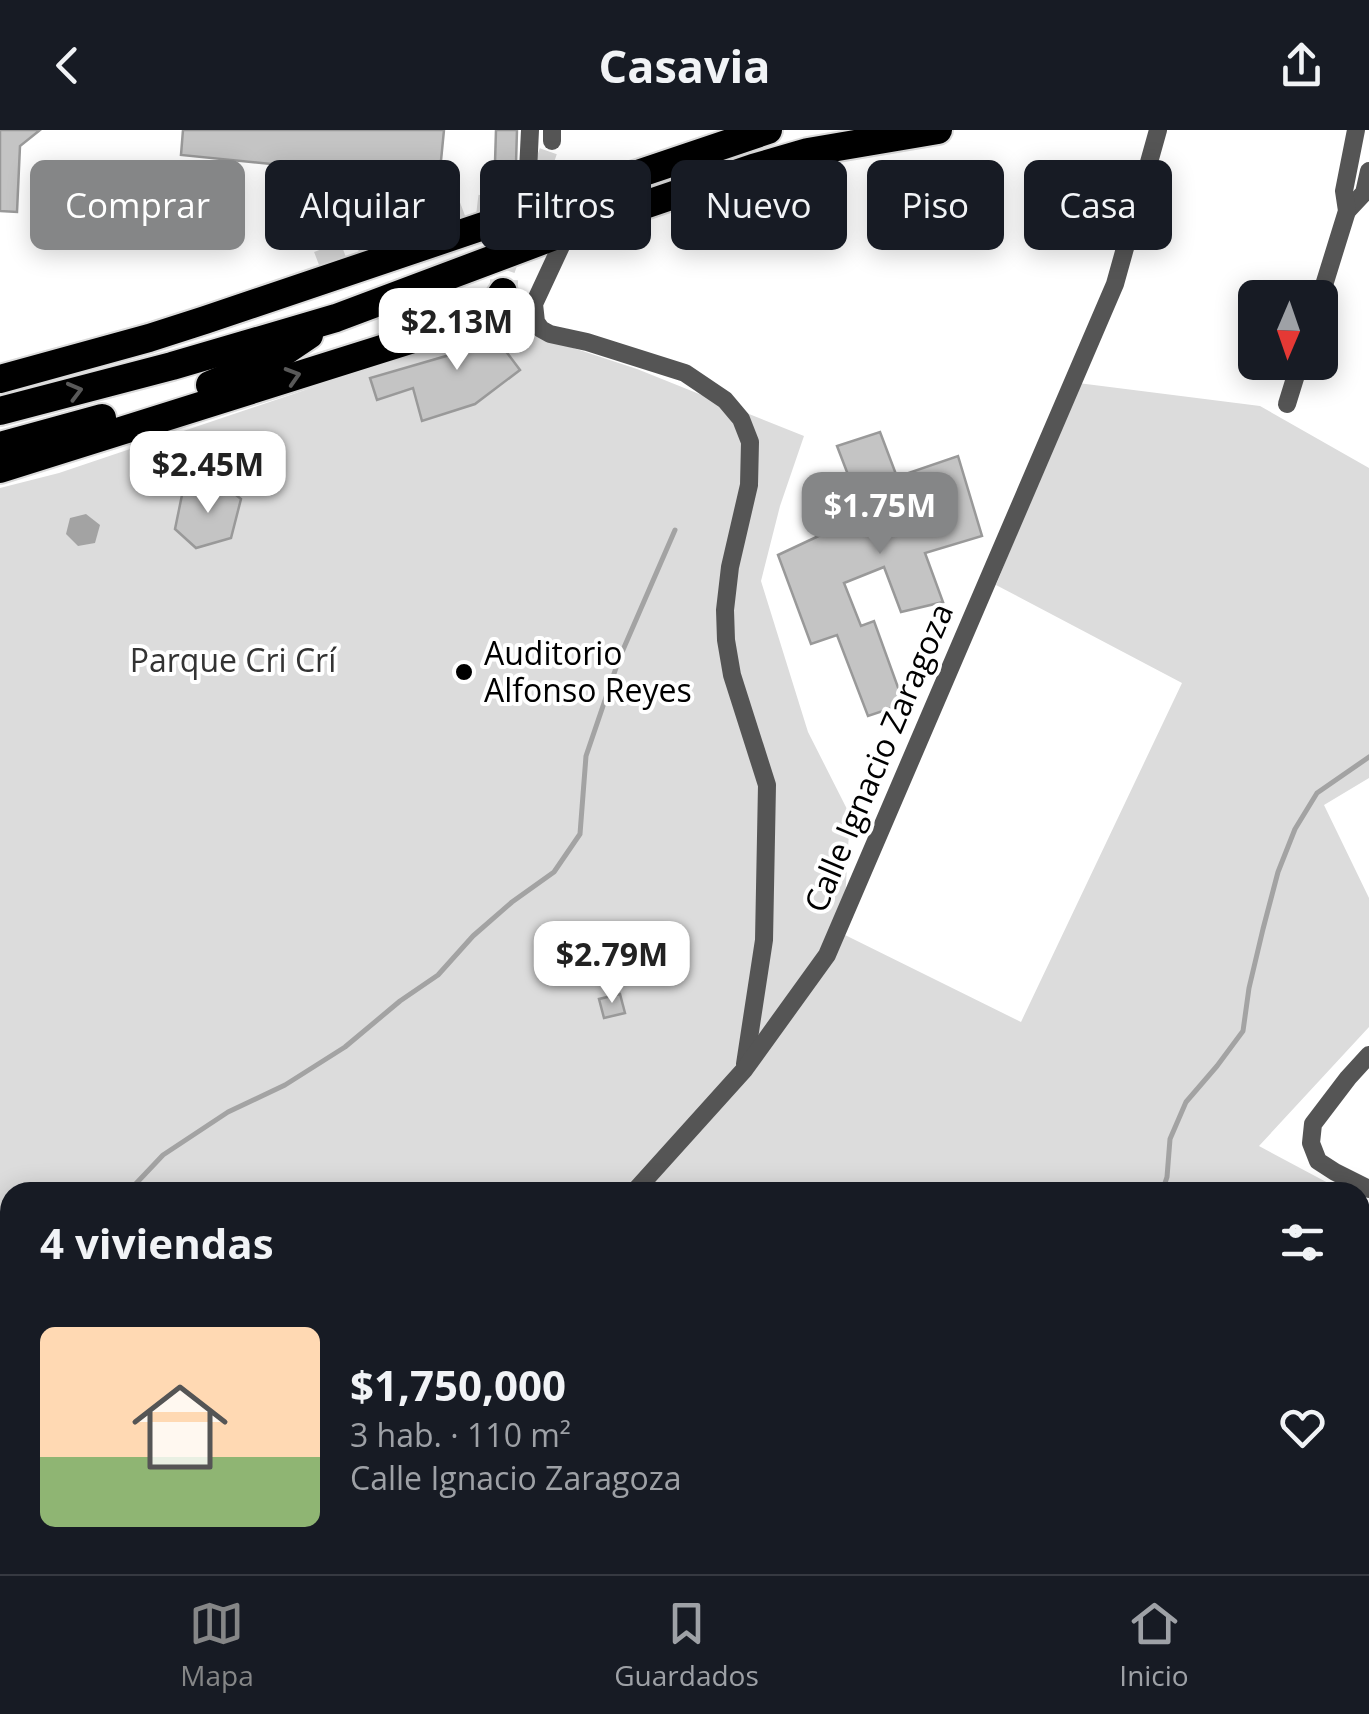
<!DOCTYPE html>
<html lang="es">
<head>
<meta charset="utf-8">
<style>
  :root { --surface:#171b24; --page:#20242c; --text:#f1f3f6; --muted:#9ea1a6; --line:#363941; --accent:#858687 }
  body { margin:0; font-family:"Open Sans",sans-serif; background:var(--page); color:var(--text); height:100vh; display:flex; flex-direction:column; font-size:38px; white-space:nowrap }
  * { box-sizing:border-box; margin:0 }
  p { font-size:32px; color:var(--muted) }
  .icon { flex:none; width:55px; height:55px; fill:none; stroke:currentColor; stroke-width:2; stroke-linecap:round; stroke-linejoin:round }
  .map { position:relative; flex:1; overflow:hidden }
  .drawer { position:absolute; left:0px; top:1052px; width:1370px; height:392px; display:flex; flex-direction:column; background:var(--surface); border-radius:30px 30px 0 0; box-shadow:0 5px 25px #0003 }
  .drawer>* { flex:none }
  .hud { position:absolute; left:30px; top:30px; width:1310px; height:90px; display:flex; gap:20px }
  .needle { width:65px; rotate:182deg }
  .controls { position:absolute; left:1238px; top:150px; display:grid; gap:20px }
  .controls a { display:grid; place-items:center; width:100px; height:100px; border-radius:15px; background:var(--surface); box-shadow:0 5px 25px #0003; font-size:50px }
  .price { position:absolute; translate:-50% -85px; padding:0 22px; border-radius:20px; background:#fff; color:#222; font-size:32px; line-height:65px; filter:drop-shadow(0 2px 5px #0008) }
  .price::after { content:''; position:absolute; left:50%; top:60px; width:30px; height:22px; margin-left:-15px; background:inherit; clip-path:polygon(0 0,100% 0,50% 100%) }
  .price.current { background:var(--accent); color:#fff }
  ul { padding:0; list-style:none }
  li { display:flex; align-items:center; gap:30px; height:250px; padding:0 40px }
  li span { display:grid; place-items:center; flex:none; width:280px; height:200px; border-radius:15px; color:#555 }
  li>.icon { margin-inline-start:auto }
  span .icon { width:120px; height:120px; fill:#fffc; stroke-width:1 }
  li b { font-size:42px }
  h2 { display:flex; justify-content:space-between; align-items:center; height:120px; padding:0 40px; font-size:42px }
  .chip { padding:0 35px; border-radius:15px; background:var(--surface); box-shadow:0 5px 25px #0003; font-size:35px; line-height:90px }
  .chip.current { background:var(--accent); color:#fff }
  header { display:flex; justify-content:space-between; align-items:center; height:130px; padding:0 40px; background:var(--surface); font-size:45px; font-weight:700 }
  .tabs { display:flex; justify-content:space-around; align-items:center; height:140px; border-top:2px solid var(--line); background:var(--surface); font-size:28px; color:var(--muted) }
  .tabs a { display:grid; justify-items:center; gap:5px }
  .tabs .current { color:var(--accent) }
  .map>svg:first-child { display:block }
</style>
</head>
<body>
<header><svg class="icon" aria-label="back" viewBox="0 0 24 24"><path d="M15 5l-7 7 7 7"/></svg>Casavia<svg class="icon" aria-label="share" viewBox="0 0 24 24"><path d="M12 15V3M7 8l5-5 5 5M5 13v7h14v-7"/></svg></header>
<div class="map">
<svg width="1369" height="1444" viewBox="0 0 1369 1444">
  <rect width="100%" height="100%" fill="#fff"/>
  <!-- green -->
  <g fill="#dcdcdc">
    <path d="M537 206 637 239 804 306 780 376 761 451 808 602 850 685 843 804 1021 892 1182 553 996 455 1078 253 1260 276 1369 338V648L1324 675 1369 768V897L1259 1016 1345 1062H10V1435H910L896 1444H0V358L59 343 438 215 464 209Z"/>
    <path d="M1360 1071 1369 1075V1242L1360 1245Z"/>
  </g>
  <!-- water -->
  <path fill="#a3a3a3" d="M86 384 100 395 95 413 78 416 66 404 70 388Z"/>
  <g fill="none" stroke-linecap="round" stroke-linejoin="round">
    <!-- stream -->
    <g stroke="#a3a3a3" stroke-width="5">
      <path d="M128 1062 163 1025 228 982 285 955 345 917 400 871 438 845 473 806 512 772 554 742 580 704 586 626 619 529 675 400"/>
      <path d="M1162 1062 1167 1047 1170 1009 1186 972 1217 936 1243 901 1249 858 1263 799 1278 742 1295 699 1317 663 1369 627"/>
      <path d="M0 1159 10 1154"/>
      <path d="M1360 1175 1369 1172"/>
      <path d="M749 1444 755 1435"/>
    </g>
  </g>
  <!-- building -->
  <g fill="#c4c4c4" stroke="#999" stroke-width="2.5">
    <path d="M0 0H40L20 16 17 82 0 81Z"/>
    <path d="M183 0H444L439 51 181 25Z"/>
    <path d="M496 0H517L516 34 495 33Z"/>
    <path d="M517 173 522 181 524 194 499 212 520 240 475 274 422 291 413 258 377 270 370 248 453 224 471 209 488 202 507 187Z"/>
    <path d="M880 302 897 347 958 326 982 406 925 423 943 472 901 482 884 437 844 453 861 496 874 491 904 574 868 586 837 505 811 514 778 425 825 403 865 389 837 316Z"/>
    <path d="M225 356 241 369 231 408 196 418 175 399 182 365Z"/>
    <path d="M620 864 625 883 604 888 599 869Z"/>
  </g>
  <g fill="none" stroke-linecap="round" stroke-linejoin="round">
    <!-- minor-tunnel -->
    <path stroke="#d9d9d9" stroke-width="18" stroke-dasharray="18 9" stroke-linecap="butt" d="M506 140 552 11"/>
    <!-- trunk-tunnel -->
    <path stroke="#d9d9d9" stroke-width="28" stroke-dasharray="28 14" stroke-linecap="butt" d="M319 135 471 78C480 79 488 79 494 87 504 101 506 144 503 162"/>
    <!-- trunk casing -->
    <g stroke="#dbdbdb" stroke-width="32">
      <g id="trunk">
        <path d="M0 249 149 208 205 190 768 0"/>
        <path d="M210 255 278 226 309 205"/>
        <path d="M0 281 172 236 336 188 568 101 753 38 808 22 938 0"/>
        <path d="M0 316 102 288"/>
        <path d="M0 339 477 189 495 174 503 162"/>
      </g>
    </g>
    <!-- minor -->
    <g stroke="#555" stroke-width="18">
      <path d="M552 11V0"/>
      <path d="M1347 81 1364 63 1369 41"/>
      <path d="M526 83 530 0"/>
      <path d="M568 101 534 174 536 192 541 199 550 204 587 212 685 243 725 270 741 289 750 312 749 355 730 437 725 480 726 510 732 545 767 655 764 810 745 934"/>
      <path d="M1320 168 1347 81 1344 61 1356 0"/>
      <path d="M1287 274 1300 232"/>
      <path d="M1369 925 1348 948 1313 994 1311 1013 1318 1031 1335 1042 1369 1059"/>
      <path d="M634 1062 744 940 827 825 1115 154 1158 0"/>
      <path d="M1360 1402 1369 1405"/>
      <path d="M99 1444 114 1435"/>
      <path d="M1058 1444 1065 1435"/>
    </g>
    <!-- trunk -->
    <use href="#trunk" stroke="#000" stroke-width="28"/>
  </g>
  <!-- one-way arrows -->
  <defs><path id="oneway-chevron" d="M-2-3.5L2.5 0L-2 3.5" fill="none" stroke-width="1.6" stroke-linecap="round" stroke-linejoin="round" transform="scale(2.5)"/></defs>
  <g stroke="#595959">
    <use href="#oneway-chevron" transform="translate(293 246) rotate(-17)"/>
    <use href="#oneway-chevron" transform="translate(75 261) rotate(-15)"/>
  </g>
  <!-- markers -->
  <circle fill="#000" stroke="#fff" stroke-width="4" cx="464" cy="542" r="10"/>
  <g text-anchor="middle" stroke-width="8" stroke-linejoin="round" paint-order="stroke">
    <!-- poi labels -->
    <g font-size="32" fill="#000" stroke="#fff" text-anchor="start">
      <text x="484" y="535">Auditorio<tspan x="484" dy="37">Alfonso Reyes</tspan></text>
    </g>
    <!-- park labels -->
    <g font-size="32" fill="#333" stroke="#fff">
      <text x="233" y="542">Parque Cri Crí</text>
    </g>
    <!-- street labels -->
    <g font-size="32" fill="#000" stroke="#fff">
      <text transform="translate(879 628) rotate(-67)" y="11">Calle Ignacio Zaragoza</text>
    </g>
  </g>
</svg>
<div class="controls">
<a><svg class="needle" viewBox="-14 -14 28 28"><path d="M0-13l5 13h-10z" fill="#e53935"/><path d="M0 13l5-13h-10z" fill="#9ea1a6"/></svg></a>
</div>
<b class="price" style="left:457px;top:243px">$2.13M</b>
<b class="price" style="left:208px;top:386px">$2.45M</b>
<b class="price current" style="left:880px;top:427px">$1.75M</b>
<b class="price" style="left:612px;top:876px">$2.79M</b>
<div class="hud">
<a class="chip current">Comprar</a>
<a class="chip">Alquilar</a>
<a class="chip">Filtros</a>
<a class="chip">Nuevo</a>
<a class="chip">Piso</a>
<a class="chip">Casa</a>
</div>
<section class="drawer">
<h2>4 viviendas<svg class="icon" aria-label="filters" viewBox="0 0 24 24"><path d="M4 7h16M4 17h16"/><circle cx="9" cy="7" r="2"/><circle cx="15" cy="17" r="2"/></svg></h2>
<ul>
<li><span style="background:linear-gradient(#ffd9b3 65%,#8fb573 0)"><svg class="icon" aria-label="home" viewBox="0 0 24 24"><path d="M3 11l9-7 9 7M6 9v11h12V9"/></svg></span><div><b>$1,750,000</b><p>3 hab. · 110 m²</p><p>Calle Ignacio Zaragoza</p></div><svg class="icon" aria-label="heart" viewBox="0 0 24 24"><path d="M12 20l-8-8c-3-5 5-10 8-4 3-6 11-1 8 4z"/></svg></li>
</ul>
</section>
</div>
<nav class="tabs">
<a class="current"><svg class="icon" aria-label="map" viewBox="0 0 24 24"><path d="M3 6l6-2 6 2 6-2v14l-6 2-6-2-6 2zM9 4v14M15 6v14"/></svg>Mapa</a>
<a><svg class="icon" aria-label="saved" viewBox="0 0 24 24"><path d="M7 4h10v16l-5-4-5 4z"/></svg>Guardados</a>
<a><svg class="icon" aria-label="home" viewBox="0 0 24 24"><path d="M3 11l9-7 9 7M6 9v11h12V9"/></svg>Inicio</a>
</nav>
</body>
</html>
